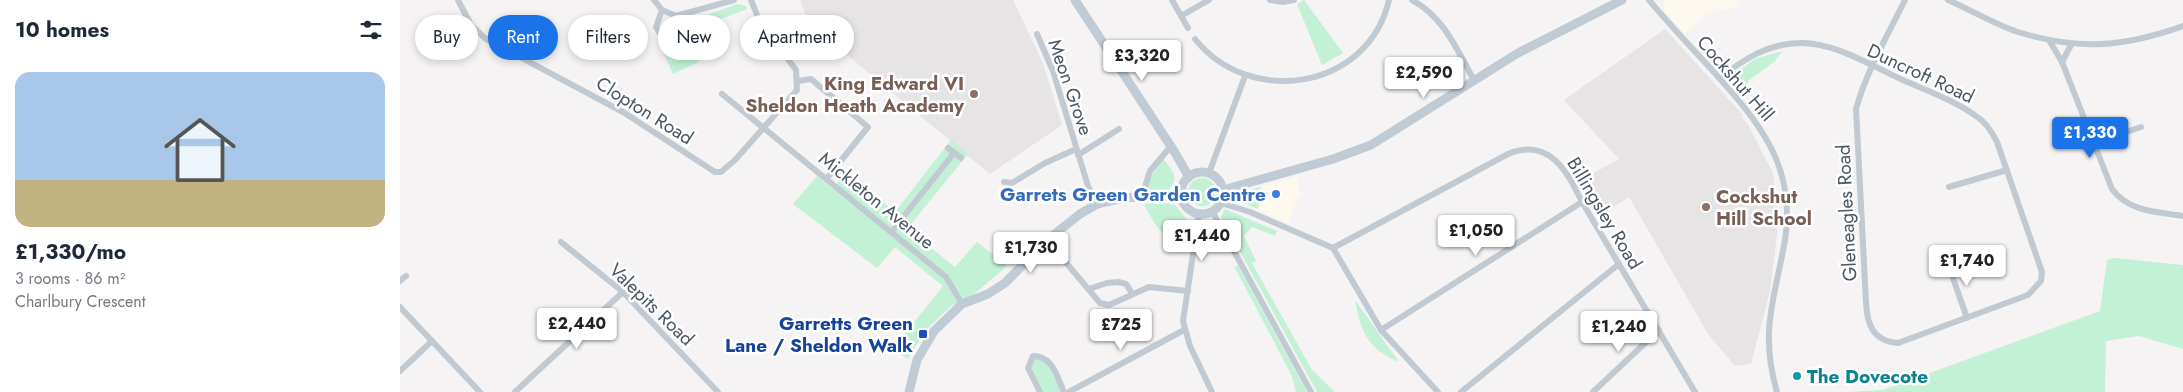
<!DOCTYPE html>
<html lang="en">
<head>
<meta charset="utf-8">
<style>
  :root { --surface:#fff; --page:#f6f6f7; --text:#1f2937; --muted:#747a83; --line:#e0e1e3; --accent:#1a73e8 }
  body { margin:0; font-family:Jost,sans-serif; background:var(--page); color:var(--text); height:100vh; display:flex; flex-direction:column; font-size:19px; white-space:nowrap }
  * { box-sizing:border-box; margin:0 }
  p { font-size:16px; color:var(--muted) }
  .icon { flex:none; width:28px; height:28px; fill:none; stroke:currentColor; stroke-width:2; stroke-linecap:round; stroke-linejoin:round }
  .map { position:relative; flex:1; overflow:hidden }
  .panel { display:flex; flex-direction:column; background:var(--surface); width:400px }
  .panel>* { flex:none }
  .banner { position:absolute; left:15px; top:15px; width:475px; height:45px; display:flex; gap:10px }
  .price { position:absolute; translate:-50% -42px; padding:0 11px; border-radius:5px; background:#fff; color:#222; font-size:16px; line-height:32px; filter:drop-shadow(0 1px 2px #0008) }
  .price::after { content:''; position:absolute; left:50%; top:30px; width:15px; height:11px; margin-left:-8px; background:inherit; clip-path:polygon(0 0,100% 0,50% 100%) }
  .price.active { background:var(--accent); color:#fff }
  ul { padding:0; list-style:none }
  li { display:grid; align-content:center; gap:10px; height:265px; padding:0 15px }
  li+li { border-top:1px solid var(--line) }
  li span { display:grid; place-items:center; height:155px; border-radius:15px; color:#555 }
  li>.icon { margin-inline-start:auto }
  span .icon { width:90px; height:90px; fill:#fffc; stroke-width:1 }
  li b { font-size:21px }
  h2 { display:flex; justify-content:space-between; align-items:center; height:60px; padding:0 15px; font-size:21px }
  .tag { padding:0 18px; border-radius:22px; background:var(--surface); box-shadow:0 2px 8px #0003; font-size:18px; line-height:45px }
  .tag.active { background:var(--accent); color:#fff }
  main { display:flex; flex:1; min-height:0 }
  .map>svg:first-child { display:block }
</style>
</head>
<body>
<main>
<section class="panel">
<h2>10 homes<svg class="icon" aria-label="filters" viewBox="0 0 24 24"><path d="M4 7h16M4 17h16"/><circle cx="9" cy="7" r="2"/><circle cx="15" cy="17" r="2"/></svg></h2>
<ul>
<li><span style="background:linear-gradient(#a9c7e8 70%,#c2b280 0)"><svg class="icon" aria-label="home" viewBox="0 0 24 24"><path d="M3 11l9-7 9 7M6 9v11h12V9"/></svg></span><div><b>£1,330/mo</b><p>3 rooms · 86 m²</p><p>Charlbury Crescent</p></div></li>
</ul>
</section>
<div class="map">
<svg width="1783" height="392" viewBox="0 0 1783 392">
  <rect width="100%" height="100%" fill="#f5f3f3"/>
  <!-- commercial -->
  <g fill="#fdf9ef">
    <path d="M1264 0H1339L1340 6 1307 13 1285 34 1264 9Z"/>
    <path d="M896 177 901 195 897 199 889 223 858 209 861 187Z"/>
  </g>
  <!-- education -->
  <g fill="#e6e4e5">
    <path d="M400 0H613L643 63 662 125 590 174 409 23Z"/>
    <path d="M1265 29 1343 115 1342 118 1348 125 1373 173 1379 218 1370 291 1351 364 1335 366 1308 334 1229 197 1198 217 1177 182 1219 159 1164 100Z"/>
  </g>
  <!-- green -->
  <g fill="#c3f1d5">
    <path d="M904 0 943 53 922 65 897 4Z"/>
    <path d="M337 4 346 6 347 9 286 32 299 62 273 74 257 37C272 46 280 37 285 23Z"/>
    <path d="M1382 51 1375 61 1348 81 1345 97 1331 82 1332 76 1355 59Z"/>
    <path d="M551 140 568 154 507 229 555 267 577 242 607 266 572 296 551 306 526 330 508 359 492 350 543 286 495 247 477 268 393 204 417 176 433 189 445 172 495 212Z"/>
    <path d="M763 159C772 169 782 181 766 191L747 190 751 177Z"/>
    <circle cx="802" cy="192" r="14"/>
    <path d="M861 187 858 209 832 198 834 192Z"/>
    <path d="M767 203 775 205 791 224 788 250C764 238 756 228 744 204Z"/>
    <path d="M825 209 877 231 875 236 852 227 844 236 856 261 852 263 912 370 935 392H917L821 217Z"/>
    <path d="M804 223 806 224 823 247 799 251Z"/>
    <path d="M1715 258 1783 265V349L1739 336 1706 341 1705 392H1446L1483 390 1700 311 1707 260Z"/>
    <path d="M834 266H838L907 392H896L892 376Z"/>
    <path d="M955 300 999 362C968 349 961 333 955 300Z"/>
    <path d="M633 356 649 362 664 392H640L628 368Z"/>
  </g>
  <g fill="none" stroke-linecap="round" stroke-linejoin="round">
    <!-- street -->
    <g stroke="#c1cad2" stroke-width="6">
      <path d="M58 0 71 25 86 39 223 112 315 172H321L335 160 397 90 396 70 359 20 351 0"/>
      <path d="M254 0 262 10 276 16 334 0"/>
      <path d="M772 0 788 28"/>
      <path d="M870 0 883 2 894 0"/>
      <path d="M1012 0C1044 17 1057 50 1074 80"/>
      <path d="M1249 0C1269 24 1291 47 1312 70 1358 121 1397 166 1385 240 1375 298 1359 331 1377 392"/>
      <path d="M1548 0C1571 10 1594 24 1618 32 1679 51 1724 47 1783 26"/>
      <path d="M262 10 256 27 261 35 270 36 278 32 282 16"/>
      <path d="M781 16 809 0"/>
      <path d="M637 34 653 71 688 186 697 204"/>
      <path d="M795 39C850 108 968 90 989 0"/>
      <path d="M1649 40 1662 62 1712 189C1729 212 1757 212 1783 216"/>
      <path d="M1662 62 1671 45"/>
      <path d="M1319 78C1345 59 1368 43 1401 43 1437 43 1473 67 1505 81 1528 91 1555 101 1576 116 1586 122 1592 132 1597 142L1642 272 1641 281 1628 295 1498 343C1473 341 1467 325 1466 302L1456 109C1466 72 1488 35 1505 0"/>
      <path d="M398 81 411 79 468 127 427 178"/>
      <path d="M322 94 546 277 562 304"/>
      <path d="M1695 143 1741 127"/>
      <path d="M548 148 561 158"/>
      <path d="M678 155 719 129"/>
      <path d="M809 173 845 76"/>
      <path d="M604 182 612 183 645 163 676 149"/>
      <path d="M1549 187 1607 170"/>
      <path d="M744 190 750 171 771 146"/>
      <path d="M821 203 850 212 933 248 981 330 1038 392"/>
      <path d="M812 211 911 392"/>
      <path d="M799 214 783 321 790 346 812 392"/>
      <path d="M492 231 554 153"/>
      <path d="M647 240 700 303 709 305 749 287 788 291"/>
      <path d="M161 242 223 292 318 392"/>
      <path d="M933 248 1108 154C1149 137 1167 171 1182 202L1295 392"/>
      <path d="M1548 264 1567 318"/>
      <path d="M0 281 6 276"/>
      <path d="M689 289 707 283 718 282 726 284 732 293"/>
      <path d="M0 307 80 392"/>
      <path d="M981 330 1182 202"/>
      <path d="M0 371 32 341"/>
      <path d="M115 392 223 292"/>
      <path d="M640 392 628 368 633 356C653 356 657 377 664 392"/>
      <path d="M669 392 784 330"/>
      <path d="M1061 392 1219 264"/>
      <path d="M1193 392 1259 330"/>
    </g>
    <!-- secondary -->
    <g stroke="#c1cbd6" stroke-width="9">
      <path d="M675 0 774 151 789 177"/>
      <circle cx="802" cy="193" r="21"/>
      <path d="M823 190 933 159 971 145 1118 53 1222 0"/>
      <path d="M509 392 517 360 534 331 562 304 588 294 605 283 647 240 680 214 697 204 723 198 763 196 781 197"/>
    </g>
  </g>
  <!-- markers -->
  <g fill="#8d6e63" stroke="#fff" stroke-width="2">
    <circle cx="574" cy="94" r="5"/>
    <circle cx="1306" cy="207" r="5"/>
  </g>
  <circle fill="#3f7fe0" stroke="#fff" stroke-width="2" cx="876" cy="194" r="5"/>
  <rect fill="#1a4fb4" stroke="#fff" stroke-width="2" x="518" y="329" width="10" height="10" rx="2.5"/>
  <circle fill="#0f9aa8" stroke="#fff" stroke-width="2" cx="1397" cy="376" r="5"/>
  <g text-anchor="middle" stroke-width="5" stroke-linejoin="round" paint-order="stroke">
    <!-- street labels -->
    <g font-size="19" fill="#4a5661" stroke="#fff">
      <text transform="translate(1521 73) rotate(25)" y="7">Duncroft Road</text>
      <text transform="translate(1336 78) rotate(49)" y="7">Cockshut Hill</text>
      <text transform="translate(671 87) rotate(71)" y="7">Meon Grove</text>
      <text transform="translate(245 110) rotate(32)" y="7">Clopton Road</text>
      <text transform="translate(477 200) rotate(39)" y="7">Mickleton Avenue</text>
      <text transform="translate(1205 213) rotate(59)" y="7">Billingsley Road</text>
      <text transform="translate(1446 213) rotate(-93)" y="7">Gleneagles Road</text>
      <text transform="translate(252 304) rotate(44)" y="7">Valepits Road</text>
    </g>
    <!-- education labels -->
    <g font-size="19" font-weight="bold" fill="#785e54" stroke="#fff" text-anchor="end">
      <text x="564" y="90">King Edward VI<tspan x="564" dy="22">Sheldon Heath Academy</tspan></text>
      <text x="1316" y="203" text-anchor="start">Cockshut<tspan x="1316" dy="22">Hill School</tspan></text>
    </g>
    <!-- shop labels -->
    <g font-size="19" font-weight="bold" fill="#366cbe" stroke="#fff" text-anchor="end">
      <text x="866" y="201">Garrets Green Garden Centre</text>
    </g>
    <!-- transit labels -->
    <g font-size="19" font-weight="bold" fill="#164399" stroke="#fff" text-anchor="end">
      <text x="513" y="330">Garretts Green<tspan x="513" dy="22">Lane / Sheldon Walk</tspan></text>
    </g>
    <!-- culture labels -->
    <g font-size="19" font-weight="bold" fill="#0d838f" stroke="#fff" text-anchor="start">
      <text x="1407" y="383">The Dovecote</text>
    </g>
  </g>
</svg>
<b class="price" style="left:742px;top:82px">£3,320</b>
<b class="price" style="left:1024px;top:99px">£2,590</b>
<b class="price active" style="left:1690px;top:159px">£1,330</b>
<b class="price" style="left:1076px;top:257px">£1,050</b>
<b class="price" style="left:802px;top:262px">£1,440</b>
<b class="price" style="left:631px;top:274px">£1,730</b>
<b class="price" style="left:1567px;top:287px">£1,740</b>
<b class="price" style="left:177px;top:350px">£2,440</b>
<b class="price" style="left:721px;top:351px">£725</b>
<b class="price" style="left:1219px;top:353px">£1,240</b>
<div class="banner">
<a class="tag">Buy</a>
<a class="tag active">Rent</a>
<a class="tag">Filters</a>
<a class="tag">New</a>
<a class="tag">Apartment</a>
</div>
</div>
</main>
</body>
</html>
